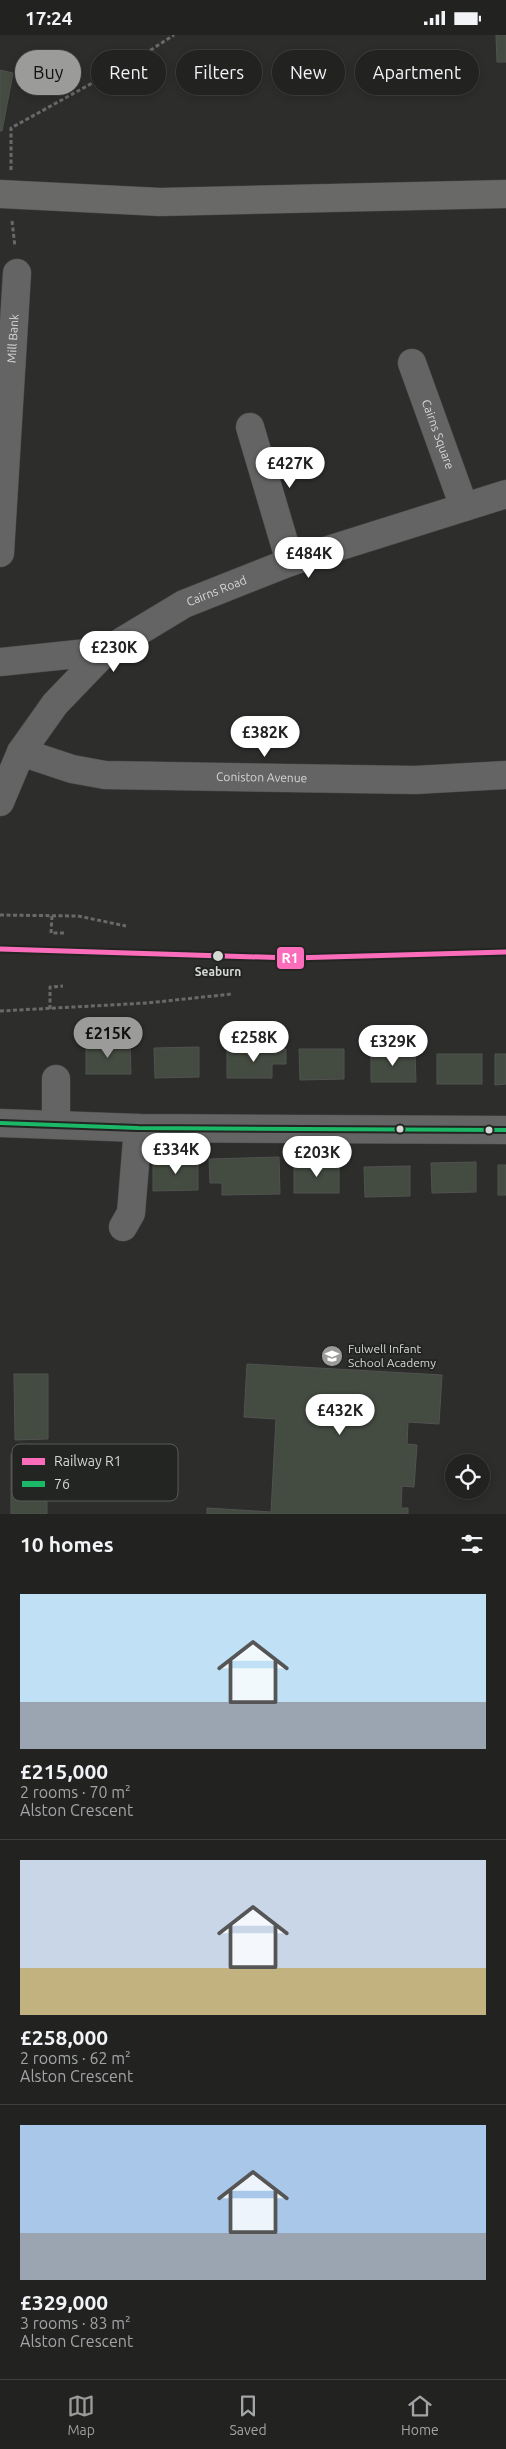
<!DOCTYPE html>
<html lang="en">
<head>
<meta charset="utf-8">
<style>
  :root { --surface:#222221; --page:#2e2f2e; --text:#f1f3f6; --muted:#a2a4a5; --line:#3f3f3f; --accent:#9b9c9a }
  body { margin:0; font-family:Ubuntu,sans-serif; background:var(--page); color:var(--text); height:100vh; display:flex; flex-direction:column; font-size:19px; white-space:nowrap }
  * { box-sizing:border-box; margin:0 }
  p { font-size:16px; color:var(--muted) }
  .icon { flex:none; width:28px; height:28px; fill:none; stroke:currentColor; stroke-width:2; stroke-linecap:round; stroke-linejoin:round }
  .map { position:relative; height:1479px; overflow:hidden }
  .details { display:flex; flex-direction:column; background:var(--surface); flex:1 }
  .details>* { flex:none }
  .hud { position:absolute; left:15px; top:15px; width:476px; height:45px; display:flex; gap:10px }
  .tools { position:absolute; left:445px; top:1419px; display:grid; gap:10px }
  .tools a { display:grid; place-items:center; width:45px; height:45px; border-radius:50%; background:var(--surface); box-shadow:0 2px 8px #0003,0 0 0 1px var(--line); font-size:25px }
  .price { position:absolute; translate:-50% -42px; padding:0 11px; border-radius:18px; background:#fff; color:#222; font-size:16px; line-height:32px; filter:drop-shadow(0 1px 2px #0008) }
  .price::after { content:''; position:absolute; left:50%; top:30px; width:15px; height:11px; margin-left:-8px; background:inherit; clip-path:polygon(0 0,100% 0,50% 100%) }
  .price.selected { background:var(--accent); color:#111 }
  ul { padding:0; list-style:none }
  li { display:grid; align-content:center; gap:10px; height:265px; padding:0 20px }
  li+li { border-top:1px solid var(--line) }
  li span { display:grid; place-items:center; height:155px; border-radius:0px; color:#555 }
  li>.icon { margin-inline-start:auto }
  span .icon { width:90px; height:90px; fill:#fffc; stroke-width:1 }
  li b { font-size:21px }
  h2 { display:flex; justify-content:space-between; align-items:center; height:60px; padding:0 20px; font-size:21px }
  .pill { padding:0 18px; border-radius:22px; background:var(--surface); box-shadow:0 2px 8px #0003,0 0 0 1px var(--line); font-size:18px; line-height:45px }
  .pill.selected { background:var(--accent); color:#111 }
  .status { display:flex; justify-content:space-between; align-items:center; height:35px; padding:0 25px; background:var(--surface); direction:ltr }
  .status svg { height:14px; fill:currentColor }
  .tab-bar { display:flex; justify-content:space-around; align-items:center; height:70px; border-top:1px solid var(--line); background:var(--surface); font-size:14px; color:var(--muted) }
  .tab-bar a { display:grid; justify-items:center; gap:2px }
  .tab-bar .selected { color:var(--accent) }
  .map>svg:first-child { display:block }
</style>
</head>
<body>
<div class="status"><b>17:24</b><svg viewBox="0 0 49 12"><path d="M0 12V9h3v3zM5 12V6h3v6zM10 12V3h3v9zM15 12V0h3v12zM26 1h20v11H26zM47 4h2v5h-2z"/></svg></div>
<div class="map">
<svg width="506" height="1479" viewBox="0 0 506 1479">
  <rect width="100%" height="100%" fill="#2d2e2c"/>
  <!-- building -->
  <g fill="#444b40" stroke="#515251">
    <path d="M496 0H506V27H497Z"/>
    <path d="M0 35 13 38 2 96H0Z"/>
    <path d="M86 1009H130L131 1039H86Z"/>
    <path d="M199 1012V1042L155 1043 154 1013Z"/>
    <path d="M227 1014H286V1029H272V1043H227Z"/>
    <path d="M299 1014H344V1044L300 1045Z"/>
    <path d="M371 1017H415L416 1047H371Z"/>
    <rect x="437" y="1019" width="45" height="30"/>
    <path d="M495 1019H506V1049L495 1050Z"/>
    <path d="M279 1122 280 1159 222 1160V1148H210L209 1124Z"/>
    <path d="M198 1125V1155L153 1156V1126Z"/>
    <path d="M476 1127V1157L432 1158 431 1128Z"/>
    <path d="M339 1128V1158H294V1129Z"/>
    <rect x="498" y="1130" width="8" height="30"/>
    <path d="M410 1131V1161L365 1162 364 1132Z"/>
    <path d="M247 1329 442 1340 439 1389 408 1387 407 1409 417 1410 414 1452 402 1451 401 1473H408V1479H207V1473L271 1477 276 1384 244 1382Z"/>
    <path d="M14 1339H48V1404L15 1405Z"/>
    <path d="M11 1419H61V1437H47V1479H11Z"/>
  </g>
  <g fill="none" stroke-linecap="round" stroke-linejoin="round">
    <!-- minor casing -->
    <g stroke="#484947" stroke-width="29">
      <g id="minor">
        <path id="s1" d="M412 328 464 472"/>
        <path d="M250 392 290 527"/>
        <path id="s2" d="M0 518 17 238"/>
        <path id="s3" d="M106 616 184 569 290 527 506 459"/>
        <path d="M0 627 106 616 55 669 21 717 0 767"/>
        <path id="s4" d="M21 717 72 734 105 740 415 745 506 740"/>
        <path d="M56 1044V1090"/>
        <path d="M0 1088 138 1093 506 1095"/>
        <path d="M123 1192 131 1178 138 1093"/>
      </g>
    </g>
    <!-- highway casing -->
    <g stroke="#484947" stroke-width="29">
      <path id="highway" d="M0 159 160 167 506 159"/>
    </g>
    <!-- path -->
    <g stroke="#686968" stroke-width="3" stroke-dasharray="4 2.5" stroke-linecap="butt">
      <path d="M11 135V93L143 20 174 0"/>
      <path d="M12 186 15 212"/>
      <path d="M0 880 78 881 126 891"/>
      <path d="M52 881 51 898H65"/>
      <path d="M50 974V952L63 951"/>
      <path d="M0 976 147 968 232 959"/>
    </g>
    <!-- minor -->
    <use href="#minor" stroke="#636463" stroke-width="28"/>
    <!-- highway -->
    <use href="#highway" stroke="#696a68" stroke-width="28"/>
    <!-- bus-1 casing -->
    <g stroke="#222521" stroke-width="8">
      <path id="bus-1" d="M0 1088 138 1093 506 1095"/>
    </g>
    <!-- bus-1 -->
    <use href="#bus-1" stroke="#1ab867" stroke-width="4"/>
    <!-- rail-1 casing -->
    <g stroke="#222521" stroke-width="9">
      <path id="rail-1" d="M0 914 292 923 506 917"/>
    </g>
    <!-- rail-1 -->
    <use href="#rail-1" stroke="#fb6dba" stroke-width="5"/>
  </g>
  <!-- icons -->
  <defs>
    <g id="school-disc" transform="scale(1.125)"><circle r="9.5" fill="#9b9c9a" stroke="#222521"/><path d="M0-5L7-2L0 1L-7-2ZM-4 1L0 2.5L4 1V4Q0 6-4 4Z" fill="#fff"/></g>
  </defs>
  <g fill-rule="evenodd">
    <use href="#school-disc" x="332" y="1321"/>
  </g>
  <!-- markers -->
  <g fill="#d6d8d6" stroke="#222521" stroke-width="2">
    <circle cx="218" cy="921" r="6"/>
    <circle cx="400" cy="1094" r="4.5"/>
    <circle cx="489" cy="1095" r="4.5"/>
  </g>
  <g text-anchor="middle" stroke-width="4" stroke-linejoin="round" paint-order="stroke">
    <!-- street labels -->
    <g font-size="12" fill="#d6d8d6" stroke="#222521">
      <text dy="4" stroke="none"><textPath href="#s2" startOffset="215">Mill Bank</textPath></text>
      <text dy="4" stroke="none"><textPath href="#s1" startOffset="76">Cairns Square</textPath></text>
      <text dy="4" stroke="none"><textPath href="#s3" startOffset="126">Cairns Road</textPath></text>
      <text dy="4" stroke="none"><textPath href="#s4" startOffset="244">Coniston Avenue</textPath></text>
    </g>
    <!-- stop labels -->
    <g font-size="12" font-weight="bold" fill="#d6d8d6" stroke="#222521">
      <text x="218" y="941">Seaburn</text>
    </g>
    <!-- poi labels -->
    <g font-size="12" fill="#d6d8d6" stroke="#222521" text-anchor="start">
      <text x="348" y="1318">Fulwell Infant<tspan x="348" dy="14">School Academy</tspan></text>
    </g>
  </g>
  <!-- legend -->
  <rect x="12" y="1409" width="166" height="57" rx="8" fill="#222521" stroke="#585b57" stroke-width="1"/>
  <rect x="22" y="1423" width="23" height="7" fill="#fb6dba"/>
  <rect x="22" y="1446" width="23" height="6" fill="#1ab867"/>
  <g font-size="14" fill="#d6d8d6">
    <text x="54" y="1431">Railway R1</text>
    <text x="54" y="1454">76</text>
  </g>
  <rect stroke="#222521" stroke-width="2" x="276" y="911" width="29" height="24" rx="5" fill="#fb6dba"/>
  <g font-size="14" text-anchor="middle" font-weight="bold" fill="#fff">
    <text x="290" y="928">R1</text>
  </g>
</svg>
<div class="tools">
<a><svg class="icon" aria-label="locate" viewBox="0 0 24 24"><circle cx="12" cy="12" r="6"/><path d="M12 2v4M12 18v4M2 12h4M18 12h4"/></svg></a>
</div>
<b class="price" style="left:290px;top:454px">£427K</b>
<b class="price" style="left:309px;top:544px">£484K</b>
<b class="price" style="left:114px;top:638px">£230K</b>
<b class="price" style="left:265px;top:723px">£382K</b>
<b class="price selected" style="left:108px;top:1024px">£215K</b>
<b class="price" style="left:254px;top:1028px">£258K</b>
<b class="price" style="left:393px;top:1032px">£329K</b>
<b class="price" style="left:176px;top:1140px">£334K</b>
<b class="price" style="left:317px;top:1143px">£203K</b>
<b class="price" style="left:340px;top:1401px">£432K</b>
<div class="hud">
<a class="pill selected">Buy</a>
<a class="pill">Rent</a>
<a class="pill">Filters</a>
<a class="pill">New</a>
<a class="pill">Apartment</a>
</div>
</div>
<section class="details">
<h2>10 homes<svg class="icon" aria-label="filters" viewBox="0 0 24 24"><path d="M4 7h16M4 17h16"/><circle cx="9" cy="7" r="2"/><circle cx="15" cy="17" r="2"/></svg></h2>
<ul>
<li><span style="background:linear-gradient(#bfe0f5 70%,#9aa5b1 0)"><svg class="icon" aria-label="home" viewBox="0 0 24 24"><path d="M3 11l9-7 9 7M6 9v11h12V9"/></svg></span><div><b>£215,000</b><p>2 rooms · 70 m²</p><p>Alston Crescent</p></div></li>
<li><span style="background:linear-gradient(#c9d6e8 70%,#c2b280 0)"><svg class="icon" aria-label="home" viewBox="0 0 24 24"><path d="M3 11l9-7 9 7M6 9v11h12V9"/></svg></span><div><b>£258,000</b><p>2 rooms · 62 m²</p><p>Alston Crescent</p></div></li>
<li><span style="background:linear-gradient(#a9c7e8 70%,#9aa5b1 0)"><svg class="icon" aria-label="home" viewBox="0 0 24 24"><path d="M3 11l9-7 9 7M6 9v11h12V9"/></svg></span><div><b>£329,000</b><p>3 rooms · 83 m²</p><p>Alston Crescent</p></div></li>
</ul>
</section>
<nav class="tab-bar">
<a class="selected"><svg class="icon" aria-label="map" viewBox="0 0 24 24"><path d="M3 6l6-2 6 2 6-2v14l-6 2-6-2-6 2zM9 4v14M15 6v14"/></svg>Map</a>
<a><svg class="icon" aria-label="saved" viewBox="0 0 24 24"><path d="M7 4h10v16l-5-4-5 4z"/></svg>Saved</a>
<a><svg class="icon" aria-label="home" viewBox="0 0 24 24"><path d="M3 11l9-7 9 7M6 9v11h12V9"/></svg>Home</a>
</nav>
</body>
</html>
